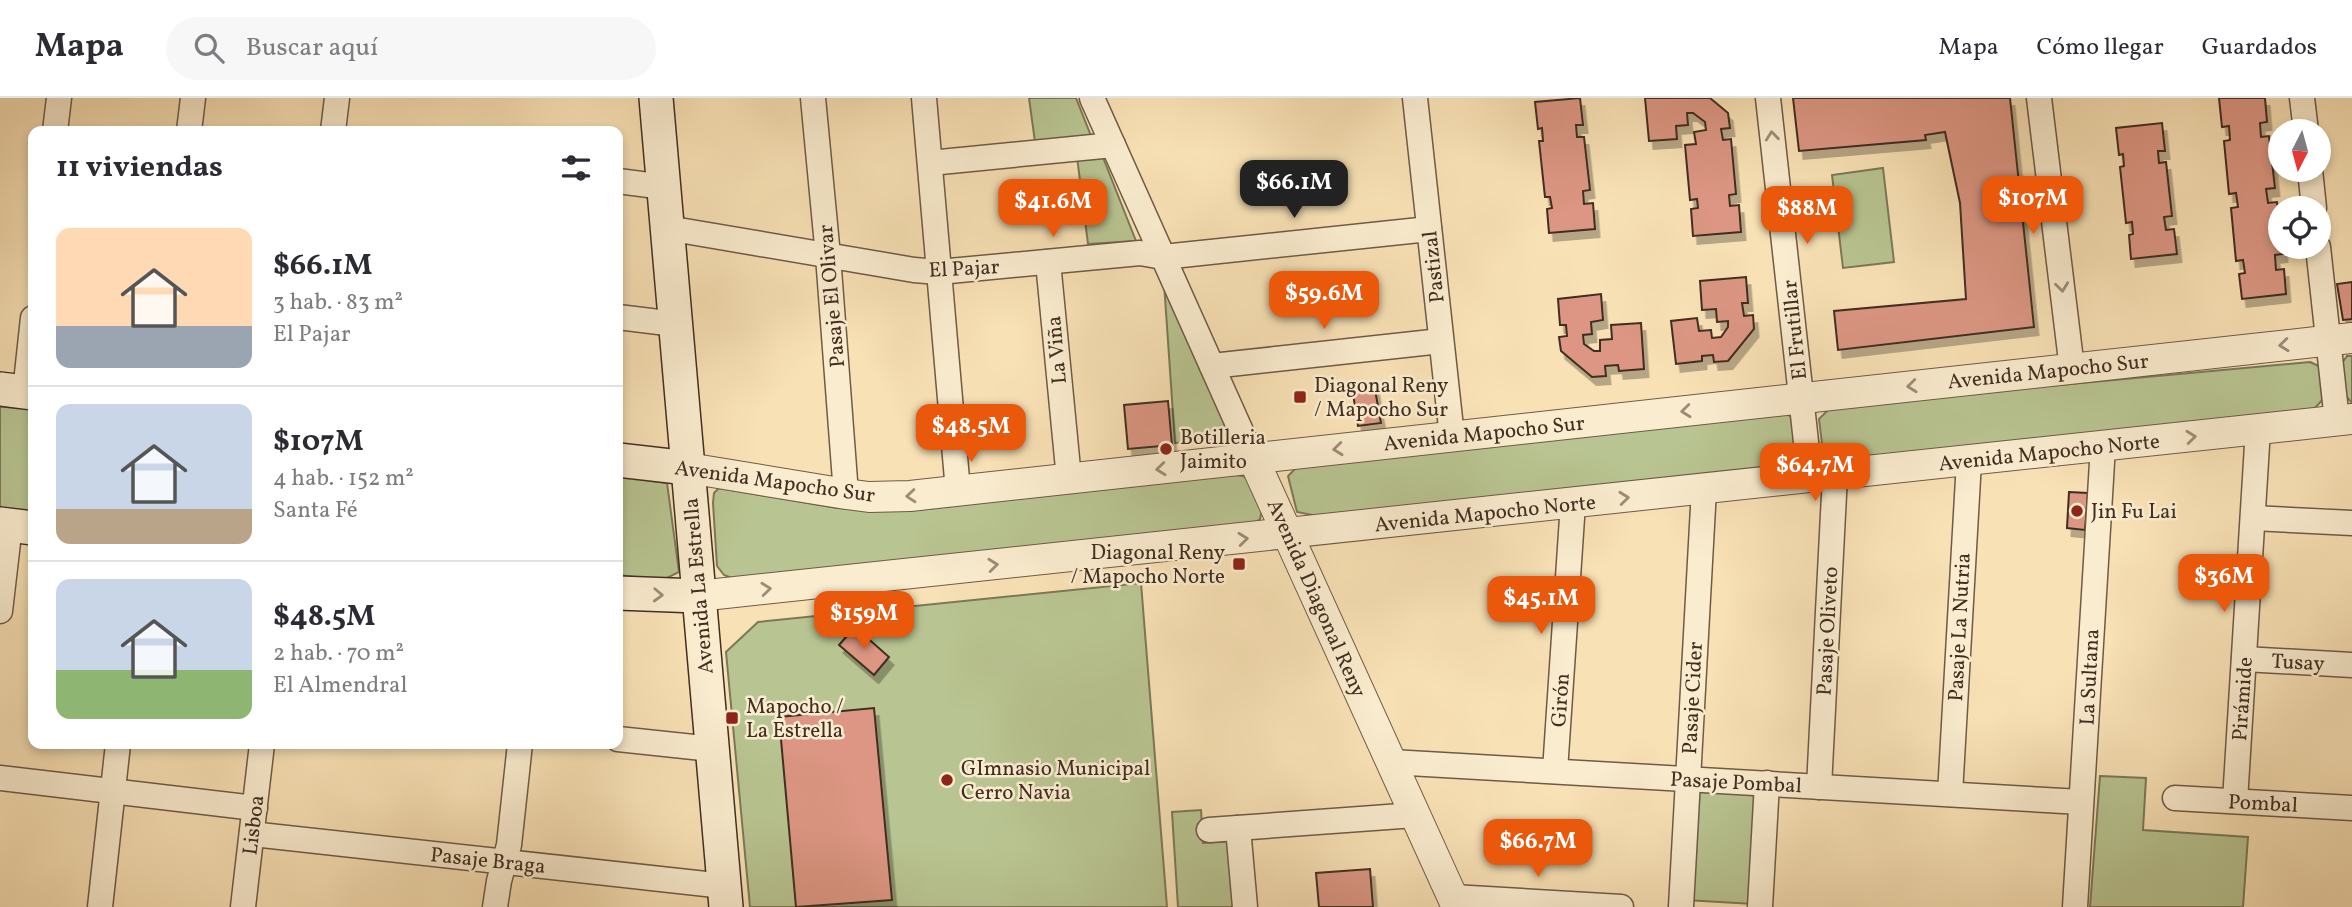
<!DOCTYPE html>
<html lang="es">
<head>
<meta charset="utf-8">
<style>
  :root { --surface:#fff; --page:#f7f7f7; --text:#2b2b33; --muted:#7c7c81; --line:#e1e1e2; --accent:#ea580c }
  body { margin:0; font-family:Vollkorn,serif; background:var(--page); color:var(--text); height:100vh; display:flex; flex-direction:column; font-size:26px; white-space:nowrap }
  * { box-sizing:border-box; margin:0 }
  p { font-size:23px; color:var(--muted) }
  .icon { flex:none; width:38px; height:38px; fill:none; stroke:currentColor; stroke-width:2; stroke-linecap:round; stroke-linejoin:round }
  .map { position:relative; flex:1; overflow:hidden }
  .drawer { position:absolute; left:28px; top:28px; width:595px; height:623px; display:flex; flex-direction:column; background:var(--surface); border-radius:14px; box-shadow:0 4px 10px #0003 }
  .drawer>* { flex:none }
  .needle { width:46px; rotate:186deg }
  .fabs { position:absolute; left:2268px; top:21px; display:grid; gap:14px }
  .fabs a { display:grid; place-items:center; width:63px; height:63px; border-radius:50%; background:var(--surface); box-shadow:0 4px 10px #0003; font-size:35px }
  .price { position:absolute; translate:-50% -60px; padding:0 16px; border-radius:14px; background:var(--accent); color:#fff; font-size:23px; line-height:46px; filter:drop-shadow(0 2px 4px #0008) }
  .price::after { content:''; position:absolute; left:50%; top:42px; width:21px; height:16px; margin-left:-10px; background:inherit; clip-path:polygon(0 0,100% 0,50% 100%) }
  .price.current { background:#222; color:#fff }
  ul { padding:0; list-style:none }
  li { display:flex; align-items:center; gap:21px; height:175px; padding:0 28px }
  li+li { border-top:2px solid var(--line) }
  li span { display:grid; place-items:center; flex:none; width:196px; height:140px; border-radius:14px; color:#555 }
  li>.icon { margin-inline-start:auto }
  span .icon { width:84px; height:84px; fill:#fffc; stroke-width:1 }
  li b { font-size:30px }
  h2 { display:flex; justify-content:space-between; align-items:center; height:84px; padding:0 28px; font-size:30px }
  header { display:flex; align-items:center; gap:42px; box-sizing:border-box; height:98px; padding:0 35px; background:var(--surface); border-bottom:2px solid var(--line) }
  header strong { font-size:33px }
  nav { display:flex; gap:38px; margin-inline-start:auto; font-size:24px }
  .search { width:490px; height:63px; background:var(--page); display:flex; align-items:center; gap:18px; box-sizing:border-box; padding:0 24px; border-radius:38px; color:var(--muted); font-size:26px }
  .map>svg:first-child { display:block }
</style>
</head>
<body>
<header>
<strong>Mapa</strong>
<div class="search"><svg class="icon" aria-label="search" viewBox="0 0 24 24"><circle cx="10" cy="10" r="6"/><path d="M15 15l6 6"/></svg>Buscar aquí</div>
<nav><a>Mapa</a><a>Cómo llegar</a><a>Guardados</a></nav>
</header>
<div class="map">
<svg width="2352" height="809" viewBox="0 0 2352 809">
  <defs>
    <filter id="shadow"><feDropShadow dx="4.5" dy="8" stdDeviation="0" flood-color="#0004"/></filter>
  </defs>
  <rect width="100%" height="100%" fill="#f8e1b5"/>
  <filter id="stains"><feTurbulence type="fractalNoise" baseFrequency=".00286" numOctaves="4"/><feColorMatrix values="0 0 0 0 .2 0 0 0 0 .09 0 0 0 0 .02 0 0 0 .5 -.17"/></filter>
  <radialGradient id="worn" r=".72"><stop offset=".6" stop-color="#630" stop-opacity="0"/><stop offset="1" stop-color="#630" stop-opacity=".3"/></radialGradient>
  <!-- green -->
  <g fill="#b8c491" stroke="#7c7859" stroke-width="2">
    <path d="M1029 0H1076L1091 38 1035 44Z"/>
    <path d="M1102 57 1136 143 1088 146 1077 59Z"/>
    <path d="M1883 70 1894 164 1843 170 1832 77Z"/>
    <path d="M1164 185 1232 335 1227 341 1175 345Z"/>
    <path d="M2347 258H2352V305L2344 296 2340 268Z"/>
    <path d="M2310 264 2323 270 2327 297 2314 311 1840 362 1823 354 1819 321 1832 308Z"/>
    <path d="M0 302 33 306V414L0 410Z"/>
    <path d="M1783 314 1796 321 1801 359 1790 367 1317 418 1297 414 1288 378 1298 368Z"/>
    <path d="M1234 377 1243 378 1253 385 1262 412 1260 421 1251 428 734 481 724 477 717 468 713 405 714 395 719 390 837 410 907 413Z"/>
    <path d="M618 378 667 385 679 474 663 482 618 477Z"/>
    <path d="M1141 485 1167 809H750L726 554 758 524Z"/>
    <path d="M2100 678 2146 680 2143 732 2248 739 2243 809H2090Z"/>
    <path d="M1695 690 1760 695 1753 806 1686 802Z"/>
    <path d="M1201 712 1203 745 1235 743 1240 809H1178L1172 714Z"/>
  </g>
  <!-- building -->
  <g fill="#dc9683" stroke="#412d21" stroke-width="2" filter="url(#shadow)">
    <path d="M1580 0 1583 27H1576L1577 39H1584L1590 92 1583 93 1584 106 1593 105 1595 131 1549 135 1547 111 1552 110 1550 99H1545L1539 43H1543L1542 30 1538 31 1535 4Z"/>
    <path d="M1645 0H1710L1728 15 1730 30 1721 31 1723 42 1731 41 1736 96 1729 97 1730 108 1739 107 1741 134 1693 138 1691 111 1698 110 1697 101 1690 102 1685 47 1696 46 1694 34 1706 32 1705 24 1693 15H1687L1688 27 1676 28 1677 41 1649 43Z"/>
    <path d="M1793 0H2010L2034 229 1838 252 1834 213 1966 201 1960 105 1945 34 1925 37 1926 42 1799 53Z"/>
    <path d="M2219 0H2265L2267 24 2260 25 2261 39 2269 38 2275 90 2266 91 2268 105 2277 104 2283 156 2275 157 2276 172 2284 171 2286 196 2242 201 2239 176 2245 175 2243 162 2236 163 2231 110 2238 109 2236 95 2229 96 2224 43 2230 42 2229 28 2222 29Z"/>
    <path d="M2162 25 2165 53H2158L2159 65 2166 64 2172 118 2164 119 2166 132 2174 131 2177 156 2131 161 2129 137 2133 136 2132 124 2126 125 2120 69 2124 68 2123 56 2119 57 2116 30Z"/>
    <path d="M1746 179 1748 205H1742L1744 218 1753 217 1754 231 1728 263 1714 264 1713 257 1702 258V263L1676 266 1671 223 1697 220 1699 233 1711 232 1712 240 1721 239 1728 229V223L1717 224 1716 211 1702 212 1700 183Z"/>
    <path d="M2352 184V221L2343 222 2337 186Z"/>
    <path d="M1601 196 1603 222 1591 224 1592 236 1583 237 1584 246 1594 253H1600V242L1612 241 1611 227 1641 225 1644 271 1619 273 1618 267 1605 268 1606 278 1592 279 1561 253 1559 239 1567 238 1566 227H1560L1558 201Z"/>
    <path d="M1374 286 1381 325 1358 328 1352 289Z"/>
    <path d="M1168 303 1172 347 1128 351 1124 307Z"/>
    <path d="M2069 394 2088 395 2085 432 2067 430Z"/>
    <path d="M855 529 889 559 874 577 839 547Z"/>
    <path d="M874 610 892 802 796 809 779 619Z"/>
    <path d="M1370 771 1373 809H1319L1316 775Z"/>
  </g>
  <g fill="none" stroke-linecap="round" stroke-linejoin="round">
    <!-- minor casing -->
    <g stroke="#6f5a46" stroke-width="27">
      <g id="minor">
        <path d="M813 0 828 158 846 396"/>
        <path d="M924 0 958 393"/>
        <path d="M1092 0 1253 360"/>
        <path d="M1415 0 1452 339"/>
        <path d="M1768 0 1810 380"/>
        <path d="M2039 0 2072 271"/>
        <path d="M2302 0 2306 33"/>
        <path d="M55 33 59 0"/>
        <path d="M189 33 193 0"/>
        <path d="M333 33 337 0"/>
        <path d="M930 65 1113 47"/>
        <path d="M2310 72 2314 110"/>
        <path d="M618 83 664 89"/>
        <path d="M667 130 914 172 939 174 1140 155 1163 159 1429 131"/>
        <path d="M2318 149 2337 323"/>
        <path d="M1048 164 1069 381"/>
        <path d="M618 219 675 226"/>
        <path d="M1212 268 1441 243"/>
        <path d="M25 294 33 220"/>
        <path d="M2253 420 2352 425"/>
        <path d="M0 513 10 427"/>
        <path d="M2244 561 2352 567"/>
        <path d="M618 641 712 651"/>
        <path d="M1391 664 2081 704"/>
        <path d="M1555 673 1573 405"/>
        <path d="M0 680 255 710"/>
        <path d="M1819 689 1835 377"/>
        <path d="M1950 696 1969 363"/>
        <path d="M2175 700 2352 710"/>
        <path d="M2235 703 2258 331"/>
        <path d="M1238 730 1245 809"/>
        <path d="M1209 732 1415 717"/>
        <path d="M252 736 724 788"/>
        <path d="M1453 799 1621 809"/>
        <path d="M100 809 118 646"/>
        <path d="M243 809 262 646"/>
        <path d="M495 809 499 783 509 747 520 646"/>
        <path d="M1681 809 1704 391"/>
        <path d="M1760 809 1767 685"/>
        <path d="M2075 809 2103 348"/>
      </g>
    </g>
    <!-- tertiary casing -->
    <g stroke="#6f5a46" stroke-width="32">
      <g id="tertiary">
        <path d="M1253 360 1457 809"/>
        <path d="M688 370 846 396 869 399 910 398 2352 240"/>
        <path d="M698 498 2352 321"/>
      </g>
    </g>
    <!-- secondary casing -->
    <g stroke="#412d21" stroke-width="36">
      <g id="secondary">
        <path d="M656 0 726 809"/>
        <path d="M0 291 33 295"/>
        <path d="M618 362 688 370"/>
        <path d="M0 426 33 430"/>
        <path d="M618 495 698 498"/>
      </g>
    </g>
    <!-- minor -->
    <use href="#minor" stroke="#faeccf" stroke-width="24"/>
    <!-- tertiary -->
    <use href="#tertiary" stroke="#faeccf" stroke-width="30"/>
    <!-- secondary -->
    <use href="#secondary" stroke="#faeccf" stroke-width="33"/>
  </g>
  <!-- one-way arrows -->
  <defs><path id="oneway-chevron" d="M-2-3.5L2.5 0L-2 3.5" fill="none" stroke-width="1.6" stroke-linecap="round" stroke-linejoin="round" transform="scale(1.75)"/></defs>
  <g stroke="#9e8c78">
    <use href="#oneway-chevron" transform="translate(1772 38) rotate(-96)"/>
    <use href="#oneway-chevron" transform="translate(2062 189) rotate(83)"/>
    <use href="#oneway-chevron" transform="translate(2284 247) rotate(174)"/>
    <use href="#oneway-chevron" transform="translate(1912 288) rotate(174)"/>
    <use href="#oneway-chevron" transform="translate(1686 313) rotate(174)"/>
    <use href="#oneway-chevron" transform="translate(2191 339) rotate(-6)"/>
    <use href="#oneway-chevron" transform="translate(1338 351) rotate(174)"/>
    <use href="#oneway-chevron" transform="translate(1161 371) rotate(174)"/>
    <use href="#oneway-chevron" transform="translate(911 398) rotate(175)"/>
    <use href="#oneway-chevron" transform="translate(1624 400) rotate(-6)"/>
    <use href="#oneway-chevron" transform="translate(1243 441) rotate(-6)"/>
    <use href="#oneway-chevron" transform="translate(993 467) rotate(-6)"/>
    <use href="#oneway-chevron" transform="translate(766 491) rotate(-6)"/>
    <use href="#oneway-chevron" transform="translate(658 497) rotate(2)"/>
  </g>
  <!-- markers -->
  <g fill="#8f2418" stroke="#faeccf" stroke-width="2.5">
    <rect x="1293" y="292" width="14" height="14" rx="3.5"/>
    <circle cx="1166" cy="351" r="7"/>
    <circle cx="2077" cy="413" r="7"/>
    <rect x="1232" y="459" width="14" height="14" rx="3.5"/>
    <rect x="725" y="613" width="14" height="14" rx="3.5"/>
    <circle cx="947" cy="682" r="7"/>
  </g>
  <g text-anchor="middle" stroke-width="5" stroke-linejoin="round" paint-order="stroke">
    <!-- street labels -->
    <g font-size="21" fill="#412d21" stroke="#faeccf">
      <text transform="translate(1433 169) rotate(-96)" y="7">Pastizal</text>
      <text transform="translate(964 170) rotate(-3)" y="7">El Pajar</text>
      <text transform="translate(831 198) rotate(-95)" y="7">Pasaje El Olivar</text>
      <text transform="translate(1794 232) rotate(-96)" y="7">El Frutillar</text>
      <text transform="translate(1056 252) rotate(-95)" y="7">La Viña</text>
      <text transform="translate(2048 273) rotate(-6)" y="7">Avenida Mapocho Sur</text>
      <text transform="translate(1484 335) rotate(-6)" y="7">Avenida Mapocho Sur</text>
      <text transform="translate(2049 354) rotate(-6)" y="7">Avenida Mapocho Norte</text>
      <text transform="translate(775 383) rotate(8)" y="7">Avenida Mapocho Sur</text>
      <text transform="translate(1485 415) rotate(-6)" y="7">Avenida Mapocho Norte</text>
      <text transform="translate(698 488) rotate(-95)" y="7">Avenida La Estrella</text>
      <text transform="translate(1317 500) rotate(66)" y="7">Avenida Diagonal Reny</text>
      <text transform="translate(1959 529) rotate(-87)" y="7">Pasaje La Nutria</text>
      <text transform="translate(1827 533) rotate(-87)" y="7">Pasaje Oliveto</text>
      <text transform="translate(2298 564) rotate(3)" y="7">Tusay</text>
      <text transform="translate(2089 579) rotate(-87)" y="7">La Sultana</text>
      <text transform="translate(1692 600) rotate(-87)" y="7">Pasaje Cider</text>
      <text transform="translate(2242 601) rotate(-86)" y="7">Pirámide</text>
      <text transform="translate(1560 602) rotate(-86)" y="7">Girón</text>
      <text transform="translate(1736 684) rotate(3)" y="7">Pasaje Pombal</text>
      <text transform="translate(2263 705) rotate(3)" y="7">Pombal</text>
      <text transform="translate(253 727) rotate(-83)" y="7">Lisboa</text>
      <text transform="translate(488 762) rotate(6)" y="7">Pasaje Braga</text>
    </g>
    <!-- poi labels -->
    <g font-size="21" fill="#412d21" stroke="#faeccf" text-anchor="start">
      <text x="1314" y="294">Diagonal Reny<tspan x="1314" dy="24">/ Mapocho Sur</tspan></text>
      <text x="1180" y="346">Botilleria<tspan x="1180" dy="24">Jaimito</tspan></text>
      <text x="2091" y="420">Jin Fu Lai</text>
      <text x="1225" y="461" text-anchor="end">Diagonal Reny<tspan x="1225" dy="24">/ Mapocho Norte</tspan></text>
      <text x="746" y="615">Mapocho /<tspan x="746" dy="24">La Estrella</tspan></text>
      <text x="961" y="677">GImnasio Municipal<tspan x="961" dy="24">Cerro Navia</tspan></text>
    </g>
  </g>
  <rect width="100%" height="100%" filter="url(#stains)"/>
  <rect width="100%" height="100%" fill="url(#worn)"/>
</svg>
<div class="fabs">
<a><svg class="needle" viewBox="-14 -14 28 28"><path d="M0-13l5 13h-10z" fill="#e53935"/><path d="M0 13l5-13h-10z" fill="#7c7c81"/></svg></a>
<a><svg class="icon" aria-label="locate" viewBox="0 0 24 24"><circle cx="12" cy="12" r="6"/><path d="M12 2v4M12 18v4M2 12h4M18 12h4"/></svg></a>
</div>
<b class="price current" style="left:1294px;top:122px">$66.1M</b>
<b class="price" style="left:2033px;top:138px">$107M</b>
<b class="price" style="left:1053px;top:141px">$41.6M</b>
<b class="price" style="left:1807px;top:148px">$88M</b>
<b class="price" style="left:1324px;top:233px">$59.6M</b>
<b class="price" style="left:971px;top:366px">$48.5M</b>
<b class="price" style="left:1815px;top:405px">$64.7M</b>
<b class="price" style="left:2224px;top:516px">$36M</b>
<b class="price" style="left:1541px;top:538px">$45.1M</b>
<b class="price" style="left:864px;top:553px">$159M</b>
<b class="price" style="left:1538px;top:781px">$66.7M</b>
<section class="drawer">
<h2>11 viviendas<svg class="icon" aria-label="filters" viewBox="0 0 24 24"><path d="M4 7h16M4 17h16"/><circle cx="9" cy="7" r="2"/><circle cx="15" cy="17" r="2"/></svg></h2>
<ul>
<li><span style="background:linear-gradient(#ffd9b3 70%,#9aa5b1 0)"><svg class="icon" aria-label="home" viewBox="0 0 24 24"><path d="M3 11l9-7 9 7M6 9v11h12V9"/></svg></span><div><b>$66.1M</b><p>3 hab. · 83 m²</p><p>El Pajar</p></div></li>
<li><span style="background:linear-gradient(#c9d6e8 75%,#b9a48a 0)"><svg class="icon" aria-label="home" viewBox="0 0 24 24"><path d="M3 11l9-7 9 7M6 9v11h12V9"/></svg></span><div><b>$107M</b><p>4 hab. · 152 m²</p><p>Santa Fé</p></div></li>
<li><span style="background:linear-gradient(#c9d6e8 65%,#8fb573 0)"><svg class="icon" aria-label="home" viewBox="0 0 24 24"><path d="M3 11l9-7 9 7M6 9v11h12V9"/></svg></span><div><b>$48.5M</b><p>2 hab. · 70 m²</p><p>El Almendral</p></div></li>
</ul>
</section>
</div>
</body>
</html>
